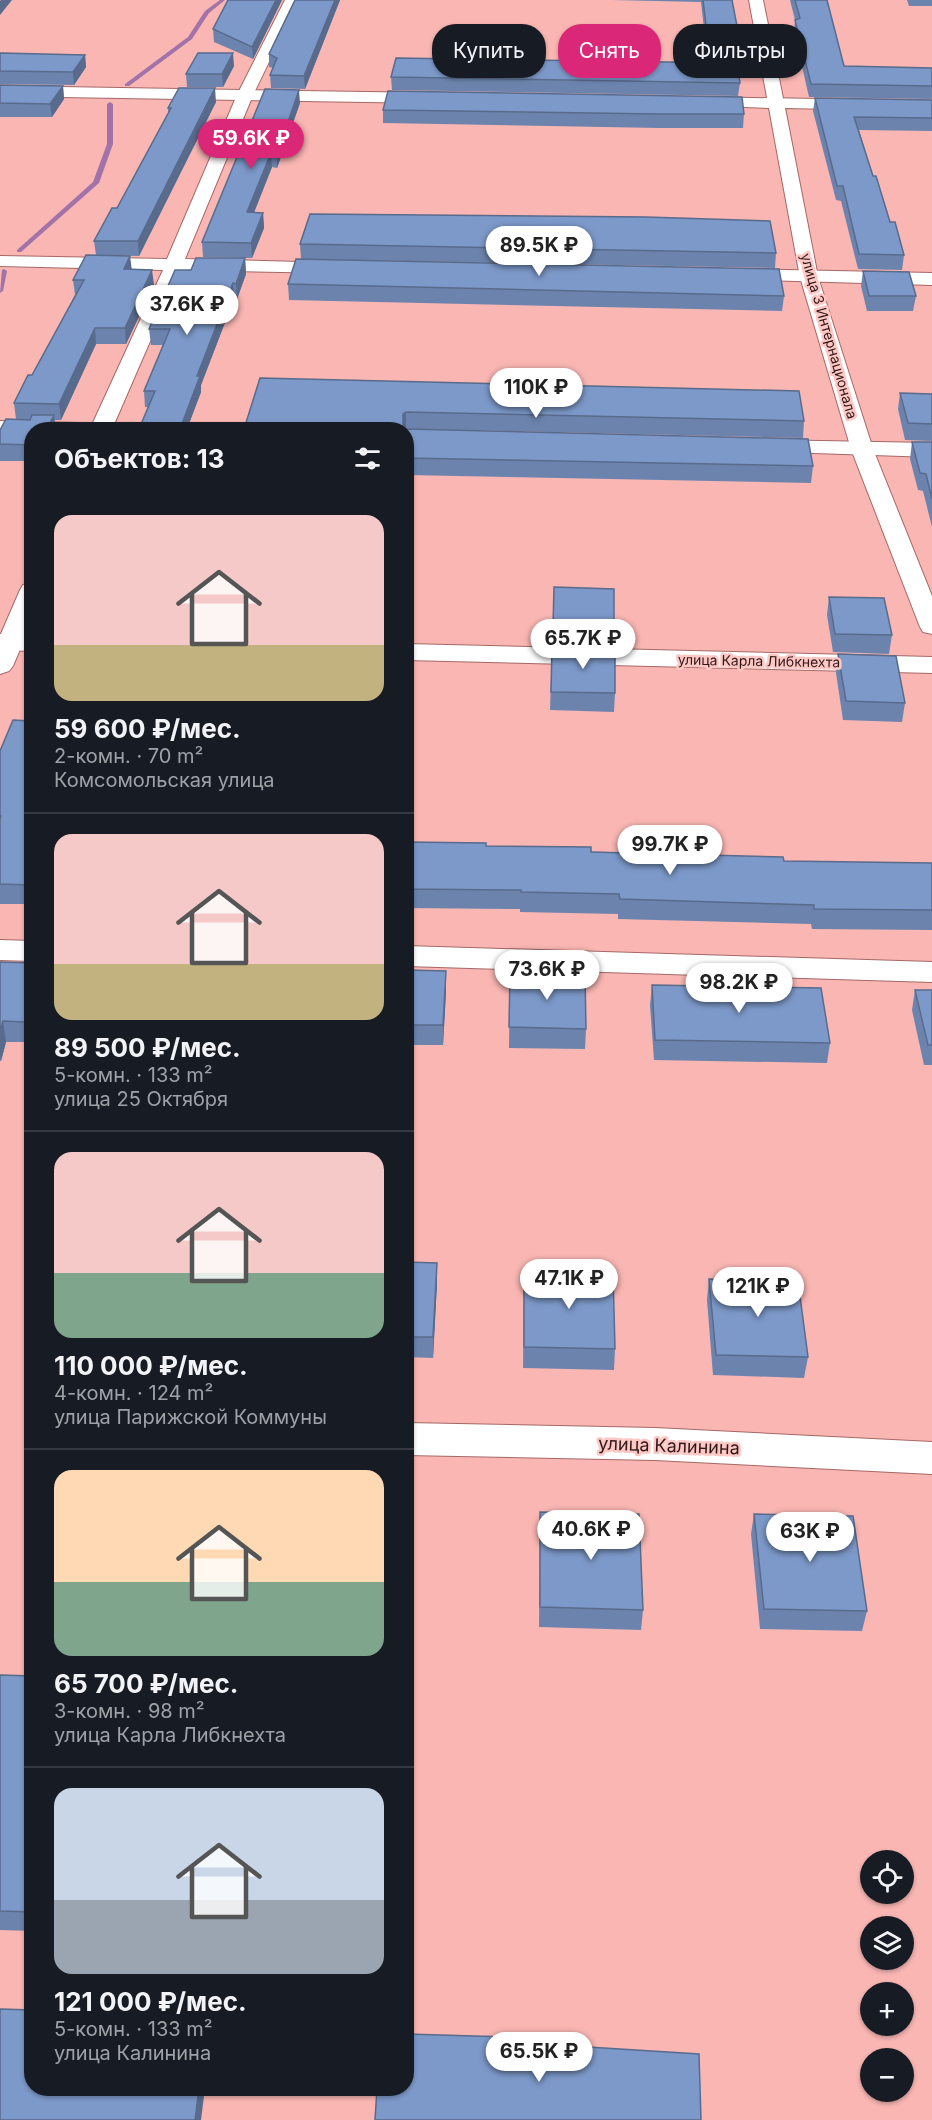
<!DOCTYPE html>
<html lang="ru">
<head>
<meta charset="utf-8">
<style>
  :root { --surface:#171b24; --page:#242831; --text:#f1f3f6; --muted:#9ea1a6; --line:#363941; --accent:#db2777 }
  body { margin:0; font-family:Inter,sans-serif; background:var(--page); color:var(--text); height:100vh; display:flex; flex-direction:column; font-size:22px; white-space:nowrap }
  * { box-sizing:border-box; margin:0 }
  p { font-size:20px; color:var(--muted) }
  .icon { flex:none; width:33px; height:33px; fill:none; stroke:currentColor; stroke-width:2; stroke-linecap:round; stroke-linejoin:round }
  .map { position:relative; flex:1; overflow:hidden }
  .panel { position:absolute; left:24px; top:422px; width:390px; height:1674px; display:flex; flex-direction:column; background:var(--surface); border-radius:24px; box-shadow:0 2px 4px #0004 }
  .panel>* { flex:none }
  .guide { position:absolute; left:432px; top:24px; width:410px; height:54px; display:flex; gap:12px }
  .fabs { position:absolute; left:860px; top:1850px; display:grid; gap:12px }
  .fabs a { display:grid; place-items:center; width:54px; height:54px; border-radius:50%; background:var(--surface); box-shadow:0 2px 4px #0004; font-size:30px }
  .price { position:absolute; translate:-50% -51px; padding:0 14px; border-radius:21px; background:#fff; color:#222; font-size:20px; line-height:39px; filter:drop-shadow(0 2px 3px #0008) }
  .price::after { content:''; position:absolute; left:50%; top:36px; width:18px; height:14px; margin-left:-9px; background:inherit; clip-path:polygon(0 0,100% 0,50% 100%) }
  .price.selected { background:var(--accent); color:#fff }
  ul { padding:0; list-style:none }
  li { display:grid; align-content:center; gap:12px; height:318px; padding:0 30px }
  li+li { border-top:2px solid var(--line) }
  li span { display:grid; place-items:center; height:186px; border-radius:18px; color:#555 }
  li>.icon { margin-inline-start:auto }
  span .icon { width:108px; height:108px; fill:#fffc; stroke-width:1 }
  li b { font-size:26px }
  h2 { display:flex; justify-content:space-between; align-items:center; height:72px; padding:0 30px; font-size:26px }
  .chip { padding:0 21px; border-radius:24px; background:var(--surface); box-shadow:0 2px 4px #0004; font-size:21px; line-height:54px }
  .chip.selected { background:var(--accent); color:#fff }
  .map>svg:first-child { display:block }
</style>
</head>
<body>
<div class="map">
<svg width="932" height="2120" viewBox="0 0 932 2120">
  <rect width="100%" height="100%" fill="#f9b6b3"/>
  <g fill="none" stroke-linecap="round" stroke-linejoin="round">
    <!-- stream -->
    <g fill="#a173a9" fill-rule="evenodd">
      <path d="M220 0H225L209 13 192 39 129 86H125V84L188 37 205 11Z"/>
      <path d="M110 102 113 104V144L99 183 21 252H17V250L93 182 107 144V104Z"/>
      <path d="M4 269 7 271 3 291 0 293 2 270Z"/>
    </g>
    <!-- minor casing -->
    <g stroke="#a56867" stroke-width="2">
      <g id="minor">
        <path d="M285 0H299L253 95 185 259 337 263 343 264 346 268 343 272 337 273 181 270 112 429H32V434L0 433V421L82 423 91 427 163 270 0 266V256L167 259 237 95Z"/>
        <path d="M749 0H763L784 103 781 106H771L768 103Z"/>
        <path d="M737 269 932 273V285L730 279 728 275 730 271Z"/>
        <path d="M765 440 932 443V457L757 451 754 446 757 441Z"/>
        <path d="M32 583V621L13 666 9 671 0 674V636L20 590 23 585Z"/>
        <path d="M0 940 32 941V961L0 960Z"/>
        <path d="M406 946 932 962V982L406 966Z"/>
        <path d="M406 1423 655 1428 932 1442V1474L655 1460 406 1455Z"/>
      </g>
    </g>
    <!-- secondary casing -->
    <g stroke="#a56867" stroke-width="2">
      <g id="secondary">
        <path d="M0 86 430 93 438 98 430 103 0 96Z"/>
        <path d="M698 97 932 101V111L785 108 818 277 873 449 932 596V634L923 632 920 627 851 449 800 277 769 108 693 105 690 102 693 99Z"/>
        <path d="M0 634 32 635V651L0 650Z"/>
        <path d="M406 644 932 657V673L406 660Z"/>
      </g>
    </g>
    <!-- minor -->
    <use href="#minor" fill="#fff" fill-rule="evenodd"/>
    <!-- secondary -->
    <use href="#secondary" fill="#fff" fill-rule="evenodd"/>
  </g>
  <!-- wall -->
  <g fill="#6c84ad">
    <path d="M228 0H282L253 59 214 42 213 29Z"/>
    <path d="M295 0H340L305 89 271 88 270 75 273 68 269 67V54Z"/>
    <path d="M612 0H732L737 26 736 38H705L701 2Z"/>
    <path d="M790 0H827L844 66 932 68V99L809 97 794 32 795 20Z"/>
    <path d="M907 0H932V6H909Z"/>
    <path d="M0 53 85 55 86 67 74 85 0 84Z"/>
    <path d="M234 66 223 87H187L186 74Z"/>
    <path d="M391 77 740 83 738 96 392 90Z"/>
    <path d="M0 85 63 86 64 99 52 117H0Z"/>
    <path d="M815 98 932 100V131L859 130 873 176 890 222 904 255 902 270 858 269 841 201 836 200 813 111Z"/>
    <path d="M216 102 139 256 96 255 94 241 117 208 168 114V108Z"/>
    <path d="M300 103 277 168 272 167 254 213H263L264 228 252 258 203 257 202 242Z"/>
    <path d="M383 110 744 114 743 128H659L383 123Z"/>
    <path d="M300 244 776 253 775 268 301 259Z"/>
    <path d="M245 258 246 274 237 299H234L201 385V392L187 429H139L148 407H145L144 391 163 345H151L149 329 191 270Z"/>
    <path d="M132 269 154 285 126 344H96L61 420H54L56 429H32V461H0V430L16 419 14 403 32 375 75 295 73 280Z"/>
    <path d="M863 271 916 296 913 311H867L861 286Z"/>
    <path d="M288 284 784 296 782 311 289 300Z"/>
    <path d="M260 378 804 421 803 438 466 430 813 466 811 483 406 475V429Z"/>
    <path d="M900 393 932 394V441L905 440 898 409Z"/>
    <path d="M912 442H932V527L923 491 918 490 910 459Z"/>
    <path d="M554 587 614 629 613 647 552 645Z"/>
    <path d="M829 597 892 635 889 654 833 652 827 615Z"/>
    <path d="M552 647 615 693 614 712 550 710Z"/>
    <path d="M838 654 905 703 902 722 843 720 836 673Z"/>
    <path d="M32 721V904H0V751Z"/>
    <path d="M406 842 784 861 932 863V930L812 929 811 924 618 919V914L520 912V909L406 908Z"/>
    <path d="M0 962 32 963V1033L29 1042H6L1 1061H0Z"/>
    <path d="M406 970 446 971V991L443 1045H406Z"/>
    <path d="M510 973 586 1029 585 1049 509 1048Z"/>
    <path d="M652 985 830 1043 827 1063 654 1060 650 1005Z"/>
    <path d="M915 990H932V1065H924L912 1010Z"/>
    <path d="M406 1262 437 1263V1283L433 1358 406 1357Z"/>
    <path d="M524 1272 615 1349 614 1370 523 1368Z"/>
    <path d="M709 1279 808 1357 804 1378 713 1375 707 1300Z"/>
    <path d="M540 1512 643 1610 641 1630 539 1627Z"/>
    <path d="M754 1514 867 1611 862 1631 760 1629 751 1534Z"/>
    <path d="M0 1675 32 1676V1931L0 1930Z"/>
  </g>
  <!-- shaded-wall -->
  <g fill="#586b8d">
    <path d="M1 0H12L0 15V1Z"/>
    <path d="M276 0H282L253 59 252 47Z"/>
    <path d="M335 0H340L305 89 304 76Z"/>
    <path d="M233 53 234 66 223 87 222 74Z"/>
    <path d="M85 55 86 67 74 85 73 72Z"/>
    <path d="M63 86 64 99 52 117 50 104Z"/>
    <path d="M215 88 216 102 139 256 138 241Z"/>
    <path d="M299 90 300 103 277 168V154Z"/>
    <path d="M271 153 272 167 248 227 247 212Z"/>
    <path d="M263 213 264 228 252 258 251 243Z"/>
    <path d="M130 256 132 271 124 269Z"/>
    <path d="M245 258 246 274 237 299 236 284Z"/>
    <path d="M152 270 154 285 126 344 125 328Z"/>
    <path d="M233 283 234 299 201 385V392L187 429H180L197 376Z"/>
    <path d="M95 328 96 344 61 420 59 404Z"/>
    <path d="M406 412V429H403V414Z"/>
    <path d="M54 415 56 429H47Z"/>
    <path d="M446 971V991L443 1045V1025Z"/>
    <path d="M32 1000V1033L29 1042 25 1022Z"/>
    <path d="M3 1021 6 1042 1 1061 0 1055V1031Z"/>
    <path d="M437 1263V1283L433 1358V1337Z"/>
    <path d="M199 2088H205L201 2120H195Z"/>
  </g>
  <!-- building -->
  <g fill="#7d99c9" stroke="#586b8d" stroke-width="1.5">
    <path d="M228 0H276L252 47 213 29Z"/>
    <path d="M295 0H335L304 76 270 75 277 58 269 54Z"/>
    <path d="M703 0H732L737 26 706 25Z"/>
    <path d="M795 0H827L844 66 932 68V86L811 84 795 20 800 18Z"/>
    <path d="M0 53 85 55 73 72 0 71Z"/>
    <path d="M198 53H233L222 74H186Z"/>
    <path d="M396 58 737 63 740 83 391 77Z"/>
    <path d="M0 85 63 86 50 104 0 103Z"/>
    <path d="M179 88H215L138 241H94L112 208H117L171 108H168Z"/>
    <path d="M265 89 299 90 277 154 271 153 247 212 263 213 251 243 202 242Z"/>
    <path d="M388 91 742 97 744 114H659L383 110Z"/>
    <path d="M815 98 932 100V118L854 117 873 176H876L890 222H895L904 255 859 254 843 186H837Z"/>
    <path d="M310 214 646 217 770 221 776 253 300 244Z"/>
    <path d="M86 255 130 256 124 269 152 270 125 328H95L59 404 14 403 28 375H32L84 280H73Z"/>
    <path d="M196 258H245L236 284 233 283 197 376H200L180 429H139L155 391H144L170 329H149L175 270H191Z"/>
    <path d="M296 259 779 269 784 296 288 284Z"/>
    <path d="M863 271 909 272 916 296H869Z"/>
    <path d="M260 378 799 391 804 421 406 412 403 414V426L406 429 808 439 813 466 406 458V429H244Z"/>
    <path d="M900 393 932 394V424L908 423Z"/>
    <path d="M32 415H54L47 429H32V445L0 444V430L6 419 30 420Z"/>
    <path d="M912 442H932V499L926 474 920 473Z"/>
    <path d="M554 587 614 589V629L553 627Z"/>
    <path d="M829 597 884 598 892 635 835 634Z"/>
    <path d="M552 647 615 649V693L551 692Z"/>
    <path d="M838 654 896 656 905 703 846 701Z"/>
    <path d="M13 720 32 721V885L0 884V819L1 816H0V751Z"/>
    <path d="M406 842 486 843V846L591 847V852L783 857 784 861 932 863V910L814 909V905L620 899 619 894 521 892V890L406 889Z"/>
    <path d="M0 962 32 963V1000L25 1022 3 1021 0 1031Z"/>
    <path d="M406 970 446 971 443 1025H406Z"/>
    <path d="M510 973 585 975 586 1029 509 1027Z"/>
    <path d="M652 985 821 988 830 1043 655 1040Z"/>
    <path d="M915 990H932V1045H928Z"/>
    <path d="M406 1262 437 1263 433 1337H406Z"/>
    <path d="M524 1272 613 1273 615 1349 524 1347Z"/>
    <path d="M709 1279 798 1281 808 1357 716 1355Z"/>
    <path d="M540 1512 639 1514 643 1610 540 1607Z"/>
    <path d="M754 1514 853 1516 867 1611 764 1609Z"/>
    <path d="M0 1675 32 1676V1912L0 1911Z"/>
    <path d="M0 2009 32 2010V2088H199L195 2120H0Z"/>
    <path d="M406 2034 508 2037V2042L699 2054 701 2120H375L377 2088H406Z"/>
  </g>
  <g text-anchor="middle" stroke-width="5" stroke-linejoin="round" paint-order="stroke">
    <!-- far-street labels -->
    <g font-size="14" fill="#301818" stroke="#fdc7c4">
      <text transform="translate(829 336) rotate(74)" y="5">улица 3 Интернационала</text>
      <text transform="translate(759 661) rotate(1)" y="5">улица Карла Либкнехта</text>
    </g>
    <!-- near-street labels -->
    <g font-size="18" fill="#301818" stroke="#fdc7c4">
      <text transform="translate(669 1446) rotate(2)" y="6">улица Калинина</text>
    </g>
  </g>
</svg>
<div class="fabs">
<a><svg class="icon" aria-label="locate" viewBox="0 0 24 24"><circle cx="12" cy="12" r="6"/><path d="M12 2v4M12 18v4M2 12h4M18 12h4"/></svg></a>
<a><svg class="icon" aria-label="layers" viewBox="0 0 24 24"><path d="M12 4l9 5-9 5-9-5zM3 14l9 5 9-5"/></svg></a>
<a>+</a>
<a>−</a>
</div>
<b class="price selected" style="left:251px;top:170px">59.6K ₽</b>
<b class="price" style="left:539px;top:277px">89.5K ₽</b>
<b class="price" style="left:187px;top:336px">37.6K ₽</b>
<b class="price" style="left:536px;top:419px">110K ₽</b>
<b class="price" style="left:583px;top:670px">65.7K ₽</b>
<b class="price" style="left:670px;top:876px">99.7K ₽</b>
<b class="price" style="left:547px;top:1001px">73.6K ₽</b>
<b class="price" style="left:739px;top:1014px">98.2K ₽</b>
<b class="price" style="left:569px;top:1310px">47.1K ₽</b>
<b class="price" style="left:758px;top:1318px">121K ₽</b>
<b class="price" style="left:591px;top:1561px">40.6K ₽</b>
<b class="price" style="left:810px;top:1563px">63K ₽</b>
<b class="price" style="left:539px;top:2083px">65.5K ₽</b>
<div class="guide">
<a class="chip">Купить</a>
<a class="chip selected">Снять</a>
<a class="chip">Фильтры</a>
</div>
<section class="panel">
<h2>Объектов: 13<svg class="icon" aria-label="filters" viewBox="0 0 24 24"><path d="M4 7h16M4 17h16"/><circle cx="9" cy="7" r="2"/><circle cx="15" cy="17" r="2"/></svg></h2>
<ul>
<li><span style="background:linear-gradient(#f6c9c9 70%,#c2b280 0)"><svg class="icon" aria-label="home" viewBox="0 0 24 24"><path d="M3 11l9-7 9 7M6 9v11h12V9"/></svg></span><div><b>59 600 ₽/мес.</b><p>2-комн. · 70 m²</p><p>Комсомольская улица</p></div></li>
<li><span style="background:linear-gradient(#f6c9c9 70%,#c2b280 0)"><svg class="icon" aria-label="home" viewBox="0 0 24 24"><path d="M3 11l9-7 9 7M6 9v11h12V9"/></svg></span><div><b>89 500 ₽/мес.</b><p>5-комн. · 133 m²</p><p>улица 25 Октября</p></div></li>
<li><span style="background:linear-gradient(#f6c9c9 65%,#7fa58c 0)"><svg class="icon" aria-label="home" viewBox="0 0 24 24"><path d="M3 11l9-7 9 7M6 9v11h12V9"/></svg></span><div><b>110 000 ₽/мес.</b><p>4-комн. · 124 m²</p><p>улица Парижской Коммуны</p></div></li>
<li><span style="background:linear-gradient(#ffd9b3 60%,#7fa58c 0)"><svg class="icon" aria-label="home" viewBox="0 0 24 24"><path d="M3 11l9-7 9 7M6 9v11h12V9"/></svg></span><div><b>65 700 ₽/мес.</b><p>3-комн. · 98 m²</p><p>улица Карла Либкнехта</p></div></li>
<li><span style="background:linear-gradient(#c9d6e8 60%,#9aa5b1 0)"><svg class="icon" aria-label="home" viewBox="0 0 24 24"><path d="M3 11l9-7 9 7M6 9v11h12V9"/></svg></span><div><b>121 000 ₽/мес.</b><p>5-комн. · 133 m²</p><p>улица Калинина</p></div></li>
</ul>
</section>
</div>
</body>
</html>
